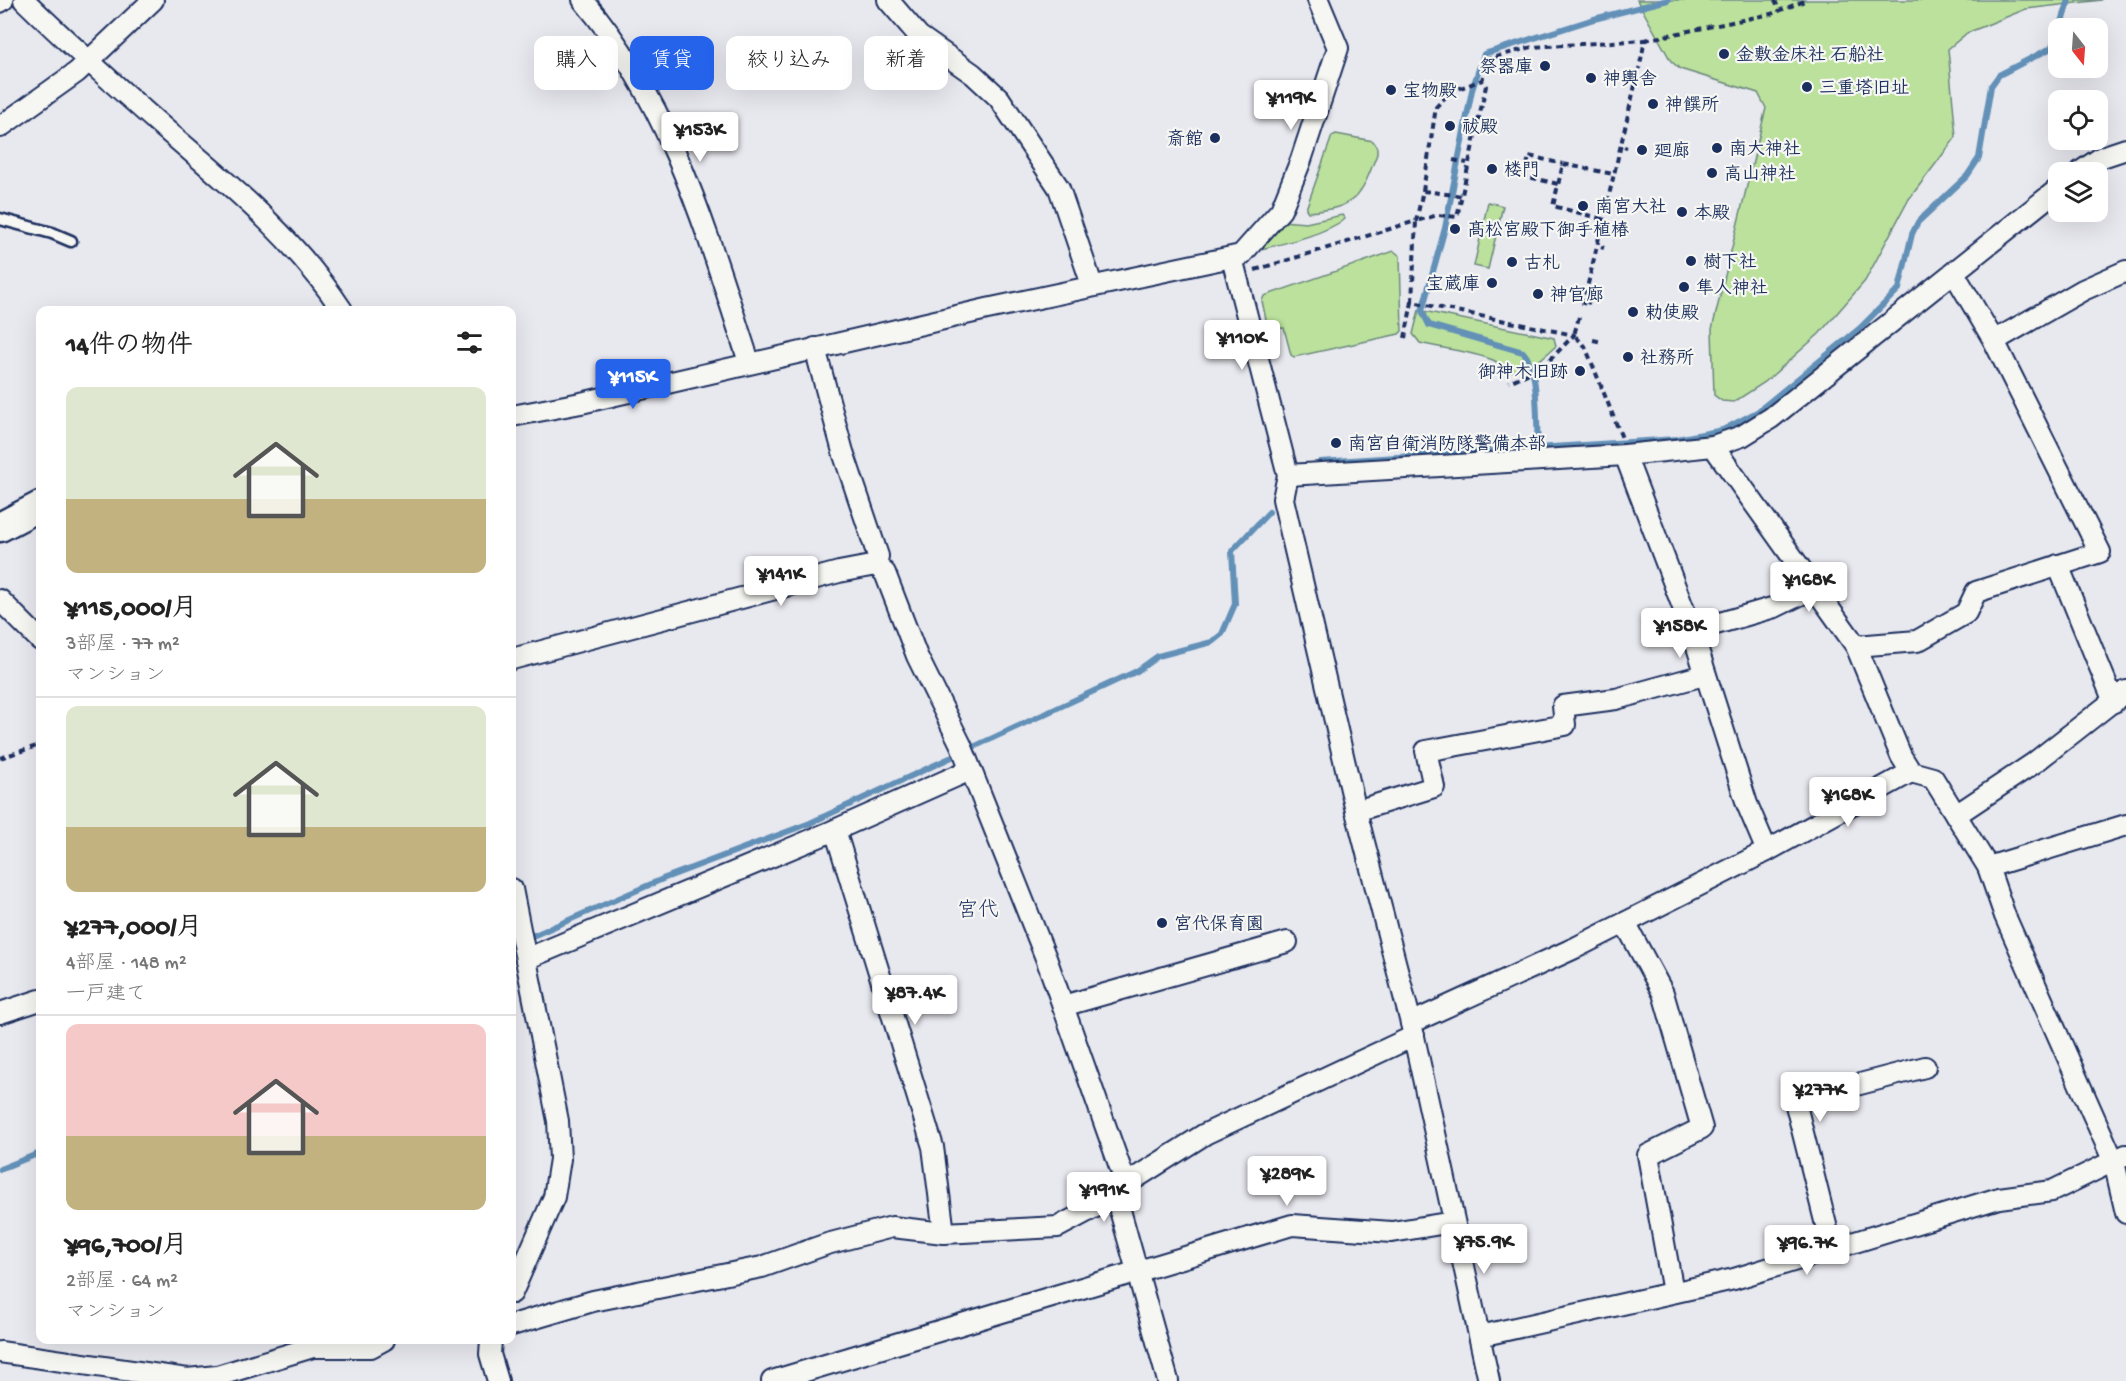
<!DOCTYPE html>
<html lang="ja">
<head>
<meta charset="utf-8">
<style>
  :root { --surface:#fff; --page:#f2f2f2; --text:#222; --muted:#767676; --line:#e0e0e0; --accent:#2563eb }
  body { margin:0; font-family:"Gochi Hand","Klee One",sans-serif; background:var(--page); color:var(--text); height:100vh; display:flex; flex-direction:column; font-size:22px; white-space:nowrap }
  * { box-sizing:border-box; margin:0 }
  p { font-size:20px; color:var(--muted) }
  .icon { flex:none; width:33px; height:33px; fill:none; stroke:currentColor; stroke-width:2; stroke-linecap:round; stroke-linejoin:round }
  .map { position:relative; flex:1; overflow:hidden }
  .panel { position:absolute; left:36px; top:306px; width:480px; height:1038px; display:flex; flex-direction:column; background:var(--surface); border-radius:12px; box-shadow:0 6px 24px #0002 }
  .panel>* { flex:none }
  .guide { position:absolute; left:534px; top:36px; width:570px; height:54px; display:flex; gap:12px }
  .needle { width:39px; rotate:163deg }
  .controls { position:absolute; left:2048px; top:18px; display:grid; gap:12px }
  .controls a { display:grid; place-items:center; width:60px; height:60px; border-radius:12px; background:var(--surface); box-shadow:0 6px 24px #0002; font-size:30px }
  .price { position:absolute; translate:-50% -51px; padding:0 14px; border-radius:6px; background:#fff; color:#222; font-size:20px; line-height:39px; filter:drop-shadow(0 2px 3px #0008) }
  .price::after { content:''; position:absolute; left:50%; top:36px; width:18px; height:14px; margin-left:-9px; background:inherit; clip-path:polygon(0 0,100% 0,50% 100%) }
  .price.on { background:var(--accent); color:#fff }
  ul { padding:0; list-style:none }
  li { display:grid; align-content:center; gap:12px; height:318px; padding:0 30px }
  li+li { border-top:2px solid var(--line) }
  li span { display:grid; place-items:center; height:186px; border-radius:12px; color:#555 }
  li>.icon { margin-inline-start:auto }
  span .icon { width:108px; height:108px; fill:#fffc; stroke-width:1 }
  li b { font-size:26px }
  h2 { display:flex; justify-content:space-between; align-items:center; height:72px; padding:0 30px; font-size:26px }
  .pill { padding:0 21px; border-radius:12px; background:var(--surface); box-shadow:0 6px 24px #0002; font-size:21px; line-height:54px }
  .pill.on { background:var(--accent); color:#fff }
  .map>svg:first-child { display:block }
</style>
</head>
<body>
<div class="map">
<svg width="2126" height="1381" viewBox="0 0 2126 1381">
  <rect width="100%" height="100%" fill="#e8e8ef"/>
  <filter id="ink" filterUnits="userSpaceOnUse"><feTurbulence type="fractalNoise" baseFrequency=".0167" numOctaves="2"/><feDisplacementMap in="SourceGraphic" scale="12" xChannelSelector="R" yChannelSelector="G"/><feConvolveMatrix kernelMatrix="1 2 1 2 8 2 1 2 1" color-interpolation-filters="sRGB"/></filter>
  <g filter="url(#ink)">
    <!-- green -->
    <g fill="#bbe19c" stroke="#6b887d" stroke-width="1.5">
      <path d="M1637 0H2102L2026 9 1967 33 1948 49 1956 137 1909 199 1865 281 1819 334 1765 382 1734 402 1722 401 1714 395 1712 329 1766 108 1758 93 1680 69 1671 61Z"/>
      <path d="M1336 134 1373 141 1377 148V154C1361 196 1357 208 1308 212L1306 209 1332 136Z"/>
      <path d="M1488 202 1503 206 1488 269 1474 266Z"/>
      <path d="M1342 215 1345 219C1319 237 1283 243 1253 251L1282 221 1306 223Z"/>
      <path d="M1394 251 1400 256 1402 331 1399 334 1294 357 1291 355 1284 328 1268 329 1262 301 1264 296Z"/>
      <path d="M1419 310 1554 338 1556 346C1545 356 1532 368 1517 371 1507 373 1501 364 1493 360 1471 351 1443 349 1420 343L1413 334Z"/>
    </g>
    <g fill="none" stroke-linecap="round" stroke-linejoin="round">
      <!-- stream -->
      <g stroke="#6290b7" stroke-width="6">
        <path d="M2060 28 2069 0"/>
        <path d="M1538 448C1536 424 1540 369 1523 352L1429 325 1422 311 1445 228 1472 90 1484 54 1594 19 1668 0"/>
        <path d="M1317 466 1320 462 1677 439 1723 430 1757 412 1860 328 1899 289 1912 234 1918 222 1967 176 1979 158 1991 86 1999 75 2051 48 2058 35"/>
        <path d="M512 945 665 878 810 823 1137 671 1158 656 1212 642 1222 634 1235 604 1232 551 1269 512"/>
        <path d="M0 1169 40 1153"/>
      </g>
      <!-- lane casing -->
      <g stroke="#1b2f5e" stroke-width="15">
        <path id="lane" d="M0 219 52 233 71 241"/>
      </g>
      <!-- street casing -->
      <g stroke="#1b2f5e" stroke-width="24">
        <g id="street">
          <path d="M24 0C70 45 117 87 165 129 231 186 294 237 342 310"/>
          <path d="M583 0C671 103 708 236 749 362"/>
          <path d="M888 0 919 36 973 74 999 98 1059 188 1092 285"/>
          <path d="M0 2 3 0"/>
          <path d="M0 127 77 72 153 0"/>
          <path d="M2080 172 2102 157 2126 149"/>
          <path d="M1232 258 1288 475 1283 499 1356 811 1411 1023 1489 1381"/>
          <path d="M1954 273 1994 341 2083 290 2126 271"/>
          <path d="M815 348 843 452 878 556 876 565"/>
          <path d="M512 416 581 403 987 309 1241 255 1281 210 1301 160 1338 48 1318 0"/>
          <path d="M1713 446 1856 646 1901 756 1911 772 1933 778 1988 867 2005 916 2114 1162 2126 1213"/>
          <path d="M1625 455 1692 631 1747 804 1767 851"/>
          <path d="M1288 475 1625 455 1713 446 1742 436 1771 418 2058 189"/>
          <path d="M2058 565 2114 702"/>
          <path d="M0 600 40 640"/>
          <path d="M1692 631 1775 607 1814 588"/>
          <path d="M1856 646 1917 641 1966 613 1976 592 2100 552 1994 341"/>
          <path d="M512 659 839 572 876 565 885 573 917 656 961 745 1046 958 1126 1184"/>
          <path d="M1356 811 1434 787 1426 751 1565 725 1563 706 1616 699 1704 675"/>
          <path d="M1956 815 2034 763 2126 691"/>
          <path d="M835 830 933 1147 944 1233"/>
          <path d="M1988 867 2126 825"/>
          <path d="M512 889 558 1121 560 1159 554 1197 512 1293"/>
          <path d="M1625 923 1663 993 1702 1128 1648 1155 1673 1292"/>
          <path d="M526 959 835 830 970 770"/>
          <path d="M1063 1006 1287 942"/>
          <path d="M0 1013 40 1000"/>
          <path d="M1411 1023 1577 947 1767 851 1911 772"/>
          <path d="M1832 1249 1795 1101 1925 1067"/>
          <path d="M512 1325 593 1301 762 1267 827 1244 892 1227 944 1233 1058 1227 1116 1196"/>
          <path d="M1480 1336 1734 1279 1999 1198 2052 1191 2126 1155"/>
          <path d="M491 1340 490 1354 498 1381"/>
          <path d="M0 1352 187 1379 217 1376 313 1347H371L384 1340"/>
          <path d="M772 1381 1292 1225 1392 1232 1453 1222"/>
          <path d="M1168 1381 1116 1196 1126 1184 1205 1134 1414 1036"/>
        </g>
      </g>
      <!-- secondary casing -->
      <g stroke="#1b2f5e" stroke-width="33">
        <path id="secondary" d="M0 527 40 506"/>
      </g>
      <!-- path -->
      <g stroke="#1b2f5e" stroke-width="4" stroke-dasharray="6 4.5" stroke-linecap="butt">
        <path d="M1775 0 1779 11"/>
        <path d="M1645 40 1771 14 1807 0"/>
        <path d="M1840 51H1843"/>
        <path d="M1624 147 1627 148"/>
        <path d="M1453 160 1467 163"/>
        <path d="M1511 173 1558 184"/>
        <path d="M1525 176 1529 156 1563 164"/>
        <path d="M1423 191 1436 107 1450 92 1482 80"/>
        <path d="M1602 219 1553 206 1563 164 1613 174"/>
        <path d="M1601 247 1604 248"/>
        <path d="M1255 270 1416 221 1423 191 1463 196"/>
        <path d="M1412 302 1416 221 1438 215 1457 217 1486 86 1482 80 1488 59 1532 47 1645 40 1639 69"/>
        <path d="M1587 302 1590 303"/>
        <path d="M1583 305 1636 81"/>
        <path d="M1579 317 1574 335 1585 346 1622 438"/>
        <path d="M1405 338 1412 302 1574 335 1543 367 1509 382"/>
        <path d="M1593 340 1603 342"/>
        <path d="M0 758 40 745"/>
      </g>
      <!-- lane -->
      <use href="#lane" stroke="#f6f6f2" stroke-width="10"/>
      <!-- street -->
      <use href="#street" stroke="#f6f6f2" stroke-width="20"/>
      <!-- secondary -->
      <use href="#secondary" stroke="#f6f6f2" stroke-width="28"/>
    </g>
  </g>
  <!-- markers -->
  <g fill="#1b2f5e" stroke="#f6f6f2" stroke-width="2">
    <circle cx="1724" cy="54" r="6"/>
    <circle cx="1545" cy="66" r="6"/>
    <circle cx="1591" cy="78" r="6"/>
    <circle cx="1807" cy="87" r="6"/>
    <circle cx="1391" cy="90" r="6"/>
    <circle cx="1653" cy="104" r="6"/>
    <circle cx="1450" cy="126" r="6"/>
    <circle cx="1215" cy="138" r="6"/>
    <circle cx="1717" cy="148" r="6"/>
    <circle cx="1642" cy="150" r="6"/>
    <circle cx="1492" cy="169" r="6"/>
    <circle cx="1712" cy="173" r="6"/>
    <circle cx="1583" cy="206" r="6"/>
    <circle cx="1682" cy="212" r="6"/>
    <circle cx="1455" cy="229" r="6"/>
    <circle cx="1691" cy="261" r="6"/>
    <circle cx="1512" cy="262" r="6"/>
    <circle cx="1492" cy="283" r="6"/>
    <circle cx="1684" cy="287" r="6"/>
    <circle cx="1538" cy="294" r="6"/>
    <circle cx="1633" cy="312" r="6"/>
    <circle cx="1628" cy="357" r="6"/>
    <circle cx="1580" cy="371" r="6"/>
    <circle cx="1336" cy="443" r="6"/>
    <circle cx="1162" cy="923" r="6"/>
  </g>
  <g text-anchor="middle" stroke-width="4.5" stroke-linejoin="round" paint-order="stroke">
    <!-- poi labels -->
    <g font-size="18" font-weight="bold" fill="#1b2f5e" stroke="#f6f6f2" text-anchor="start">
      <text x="1736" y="60">金敷金床社 石船社</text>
      <text x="1533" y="72" text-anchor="end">祭器庫</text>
      <text x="1603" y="84">神輿舎</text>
      <text x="1819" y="93">三重塔旧址</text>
      <text x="1403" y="96">宝物殿</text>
      <text x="1665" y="110">神饌所</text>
      <text x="1462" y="132">祓殿</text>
      <text x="1203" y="144" text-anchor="end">斎館</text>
      <text x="1729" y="154">南大神社</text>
      <text x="1654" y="156">廻廊</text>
      <text x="1504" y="175">楼門</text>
      <text x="1724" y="179">高山神社</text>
      <text x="1595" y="212">南宮大社</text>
      <text x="1694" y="218">本殿</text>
      <text x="1467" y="235">髙松宮殿下御手植椿</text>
      <text x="1703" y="267">樹下社</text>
      <text x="1524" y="268">古札</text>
      <text x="1480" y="289" text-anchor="end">宝蔵庫</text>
      <text x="1696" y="293">隼人神社</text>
      <text x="1550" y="300">神官廊</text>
      <text x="1645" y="318">勅使殿</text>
      <text x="1640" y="363">社務所</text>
      <text x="1568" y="377" text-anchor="end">御神木旧跡</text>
      <text x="1348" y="449">南宮自衛消防隊警備本部</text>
      <text x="1174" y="929">宮代保育園</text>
    </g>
    <!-- quarter labels -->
    <g font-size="21" fill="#1b2f5e" stroke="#f6f6f2">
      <text x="978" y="916">宮代</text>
    </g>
  </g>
</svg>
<div class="controls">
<a><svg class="needle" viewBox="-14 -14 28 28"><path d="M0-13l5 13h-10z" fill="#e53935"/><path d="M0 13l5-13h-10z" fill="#767676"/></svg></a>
<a><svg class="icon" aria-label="locate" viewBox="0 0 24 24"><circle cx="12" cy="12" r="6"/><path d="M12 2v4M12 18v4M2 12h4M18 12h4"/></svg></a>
<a><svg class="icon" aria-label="layers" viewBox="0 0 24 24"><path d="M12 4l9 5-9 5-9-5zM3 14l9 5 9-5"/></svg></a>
</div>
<b class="price" style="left:1291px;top:131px">¥119K</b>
<b class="price" style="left:700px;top:163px">¥153K</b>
<b class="price" style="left:1242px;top:371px">¥110K</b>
<b class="price on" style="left:633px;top:410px">¥115K</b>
<b class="price" style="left:781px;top:607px">¥141K</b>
<b class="price" style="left:1809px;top:613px">¥168K</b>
<b class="price" style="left:1680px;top:659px">¥158K</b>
<b class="price" style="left:1848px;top:828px">¥168K</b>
<b class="price" style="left:915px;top:1026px">¥87.4K</b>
<b class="price" style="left:1820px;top:1123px">¥277K</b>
<b class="price" style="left:1287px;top:1207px">¥289K</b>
<b class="price" style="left:1104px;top:1223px">¥191K</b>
<b class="price" style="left:1484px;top:1275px">¥75.9K</b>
<b class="price" style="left:1807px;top:1276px">¥96.7K</b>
<div class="guide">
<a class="pill">購入</a>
<a class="pill on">賃貸</a>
<a class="pill">絞り込み</a>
<a class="pill">新着</a>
</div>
<section class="panel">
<h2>14件の物件<svg class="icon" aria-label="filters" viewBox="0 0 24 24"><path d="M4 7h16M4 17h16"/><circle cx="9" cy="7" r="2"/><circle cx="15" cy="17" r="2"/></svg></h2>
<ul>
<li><span style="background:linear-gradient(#dfe7d0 60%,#c2b280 0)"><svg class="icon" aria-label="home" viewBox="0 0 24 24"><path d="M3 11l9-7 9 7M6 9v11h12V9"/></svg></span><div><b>¥115,000/月</b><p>3部屋 · 77 m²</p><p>マンション</p></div></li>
<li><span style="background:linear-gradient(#dfe7d0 65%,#c2b280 0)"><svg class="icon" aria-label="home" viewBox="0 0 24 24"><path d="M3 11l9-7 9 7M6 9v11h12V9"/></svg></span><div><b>¥277,000/月</b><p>4部屋 · 148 m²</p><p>一戸建て</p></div></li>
<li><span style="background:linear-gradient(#f6c9c9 60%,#c2b280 0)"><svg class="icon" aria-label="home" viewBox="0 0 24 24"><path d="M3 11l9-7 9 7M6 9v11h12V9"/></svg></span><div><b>¥96,700/月</b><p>2部屋 · 64 m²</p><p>マンション</p></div></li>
</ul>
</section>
</div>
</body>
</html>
